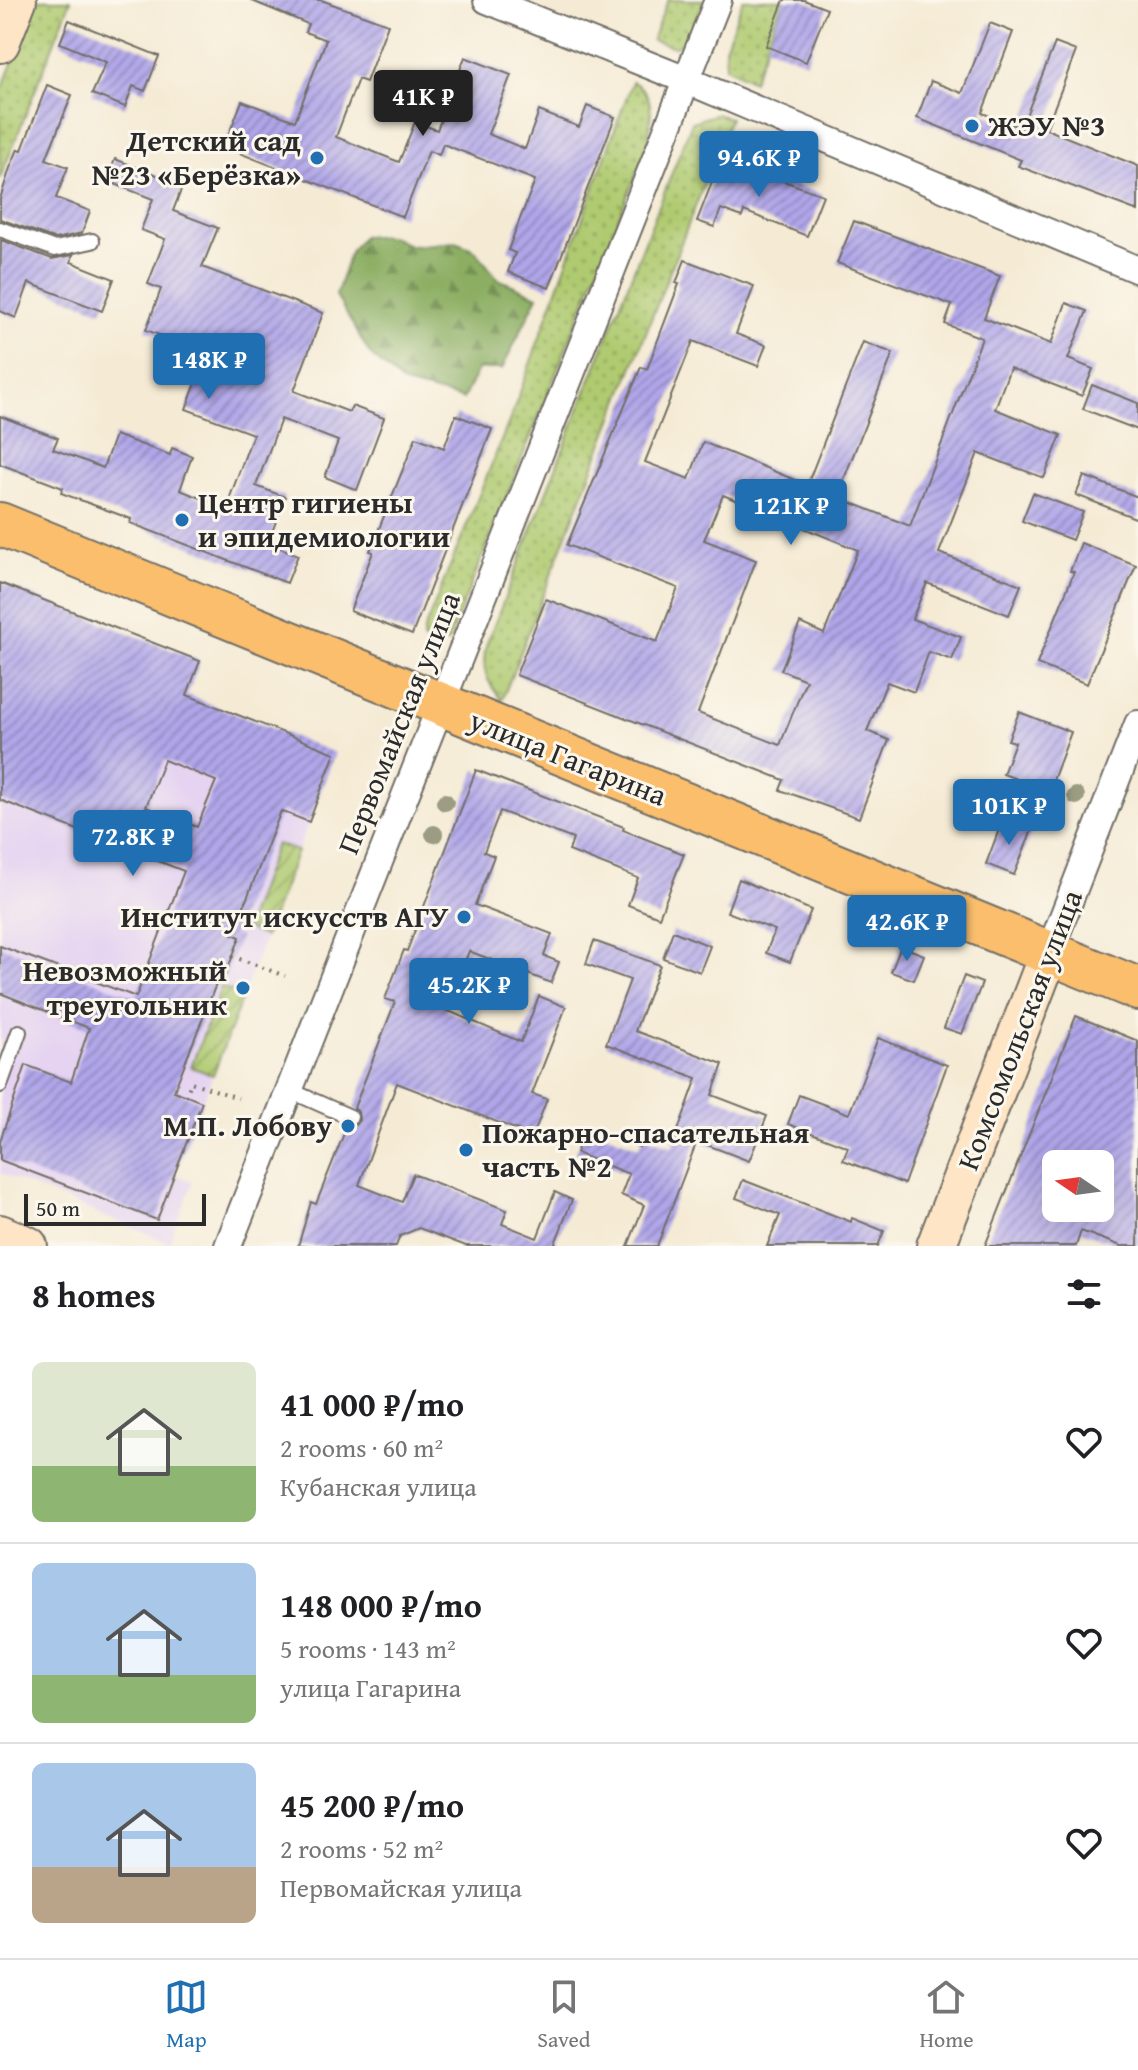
<!DOCTYPE html>
<html lang="en">
<head>
<meta charset="utf-8">
<style>
  :root { --surface:#fff; --page:#f6f6f6; --text:#202124; --muted:#757577; --line:#e0e0e0; --accent:#1f6fb2 }
  body { margin:0; font-family:"Gentium Book Plus",serif; background:var(--page); color:var(--text); height:100vh; display:flex; flex-direction:column; font-size:30px; white-space:nowrap }
  * { box-sizing:border-box; margin:0 }
  p { font-size:26px; color:var(--muted) }
  .icon { flex:none; width:44px; height:44px; fill:none; stroke:currentColor; stroke-width:2; stroke-linecap:round; stroke-linejoin:round }
  .map { position:relative; height:1246px; overflow:hidden }
  .panel { display:flex; flex-direction:column; background:var(--surface); flex:1 }
  .panel>* { flex:none }
  .needle { width:52px; rotate:283deg }
  .tools { position:absolute; left:1042px; top:1150px; display:grid; gap:16px }
  .tools a { display:grid; place-items:center; width:72px; height:72px; border-radius:12px; background:var(--surface); box-shadow:0 8px 32px #0002; font-size:40px }
  .scale { position:absolute; left:24px; bottom:20px; width:182px; box-sizing:border-box; padding-left:8px; border:4px solid #2b2b2b; border-top:0; font-size:22px; line-height:28px; white-space:nowrap; color:#2b2b2b; -webkit-text-stroke:6px #fbf7ec; paint-order:stroke }
  .price { position:absolute; translate:-50% -68px; padding:0 18px; border-radius:8px; background:var(--accent); color:#fff; font-size:26px; line-height:52px; filter:drop-shadow(0 2px 4px #0008) }
  .price::after { content:''; position:absolute; left:50%; top:48px; width:24px; height:18px; margin-left:-12px; background:inherit; clip-path:polygon(0 0,100% 0,50% 100%) }
  .price.current { background:#222; color:#fff }
  ul { padding:0; list-style:none }
  li { display:flex; align-items:center; gap:24px; height:200px; padding:0 32px }
  li+li { border-top:2px solid var(--line) }
  li span { display:grid; place-items:center; flex:none; width:224px; height:160px; border-radius:12px; color:#555 }
  li>.icon { margin-inline-start:auto }
  span .icon { width:96px; height:96px; fill:#fffc; stroke-width:1 }
  li b { font-size:34px }
  h2 { display:flex; justify-content:space-between; align-items:center; height:96px; padding:0 32px; font-size:34px }
  .dock { display:flex; justify-content:space-around; align-items:center; height:112px; border-top:2px solid var(--line); background:var(--surface); font-size:22px; color:var(--muted) }
  .dock a { display:grid; justify-items:center; gap:4px }
  .dock .current { color:var(--accent) }
  .map>svg:first-child { display:block }
</style>
</head>
<body>
<div class="map">
<svg width="1138" height="1246" viewBox="0 0 1138 1246">
  <defs>
    <pattern id="grass-dots" width="8" height="8" patternUnits="userSpaceOnUse" patternTransform="scale(2)"><rect width="8" height="8" fill="#afca70"/><path d="M2 2h.1M6 6h.1" fill="none" stroke="#8fa45c" stroke-width="1.8" stroke-linecap="round"/></pattern>
    <pattern id="forest-firs" width="22" height="20" patternUnits="userSpaceOnUse" patternTransform="scale(2)"><rect width="22" height="20" fill="#8bae62"/><path d="M5 1l3.5 6h-7zM16 11l3.5 6h-7z" fill="#728e51"/></pattern>
    <pattern id="garden-furrows" width="10" height="10" patternUnits="userSpaceOnUse" patternTransform="scale(2)"><rect width="10" height="10" fill="#afca70"/><path d="M-1 1l2-2M0 10L10 0M9 11l2-2" fill="none" stroke="#8fa45c"/></pattern>
    <pattern id="building-hatch" width="6" height="6" patternUnits="userSpaceOnUse" patternTransform="scale(2)"><rect width="6" height="6" fill="#b0a6e9"/><path d="M-1 1l2-2M0 6l6-6M5 7l2-2" fill="none" stroke="#8f87bd"/></pattern>
  </defs>
  <rect width="100%" height="100%" fill="#fbf7ec"/>
  <filter id="ink" filterUnits="userSpaceOnUse"><feTurbulence type="fractalNoise" baseFrequency=".0125" numOctaves="2"/><feDisplacementMap in="SourceGraphic" scale="16" xChannelSelector="R" yChannelSelector="G"/><feConvolveMatrix kernelMatrix="1 2 1 2 8 2 1 2 1" color-interpolation-filters="sRGB"/></filter>
  <filter id="wash" filterUnits="userSpaceOnUse"><feTurbulence type="fractalNoise" baseFrequency=".006" numOctaves="4" result="noise"/><feDisplacementMap in="SourceGraphic" scale="32" xChannelSelector="R" yChannelSelector="G"/><feGaussianBlur stdDeviation="1.8" result="paint"/><feColorMatrix in="noise" values="0 0 0 0 0 0 0 0 0 0 0 0 0 0 0 0 0 1.4 0 .05"/><feComposite in="paint" operator="in"/></filter>
  <g filter="url(#wash)">
    <rect width="100%" height="100%" fill="#f5ebd5"/>
    <!-- built -->
    <path fill="#e5d3f1" d="M0 583 200 661 187 695 335 753 175 1174 193 1182 169 1243 0 1173Z"/>
    <!-- grass -->
    <g fill="url(#grass-dots)" stroke="#6d7a4e" stroke-width="2">
      <path d="M37 0H71L0 179V94Z"/>
      <path d="M668 0H704L689 38 675 47 652 40Z"/>
      <path d="M743 0H784L753 81 726 67 725 48Z"/>
      <path d="M632 82C659 94 650 124 647 147L448 642 435 645 423 639 424 630 511 417Z"/>
      <path d="M716 114 730 118 502 700C486 682 480 667 487 643L692 122Z"/>
    </g>
    <!-- forest -->
    <path fill="url(#forest-firs)" stroke="#5b6c46" stroke-width="2" d="M363 236H390L411 246 456 242 475 250 498 279 538 296 502 369H478L463 399 404 384 370 354 336 296 350 252Z"/>
    <!-- garden -->
    <g fill="url(#garden-furrows)" stroke="#6d7a4e" stroke-width="2">
      <path d="M276 844 297 851 265 937 245 928Z"/>
      <path d="M221 987 243 995 213 1075 191 1067Z"/>
    </g>
    <g id="blocks">
      <!-- building -->
      <g fill="url(#building-hatch)" fill-rule="evenodd">
        <path d="M250 0H321L388 24 366 82 358 79 336 137 399 162 415 122 437 130 465 57 511 75 488 134 525 149 539 111 579 127 587 106 615 117 549 288 508 272 515 253 508 250 535 180 443 144 439 155 429 151 403 217 224 147 242 101 295 121 326 40 305 32 308 24Z"/>
        <path d="M784 0H804L827 9 806 62 766 46Z"/>
        <path d="M69 20 159 56 145 91 133 86 125 107 92 94 106 62 60 43Z"/>
        <path d="M990 23 1013 32 982 113 1021 128 1055 43 1076 51 1046 129 1138 166V211L1018 166 1021 160 917 118 931 81 962 93Z"/>
        <path d="M47 85 72 95 46 159 68 167 56 198 90 211 82 233 56 239 0 219V199L10 168 18 149 22 150Z"/>
        <path d="M115 159 183 185 173 211 218 228 202 267 323 313 294 391 349 412 352 406 384 418 357 490 325 477 338 441 281 419 256 486 285 497 268 543 298 555 287 583 130 523 131 519 61 493 63 488 0 464V416L58 438 53 449 103 468 115 435 170 455 172 448 192 456 180 490 226 508 253 434 186 409 205 360 200 358 202 351 146 330 161 289 148 284 165 239 141 230 153 199 107 181Z"/>
        <path d="M721 159 823 195 807 236 744 211 742 217 721 209 714 227 697 221Z"/>
        <path d="M854 221 1000 276 984 318 1051 344 1066 303 1087 311 1068 359 1093 369 1082 396 1010 368 995 409 1061 435 1044 478 978 453 939 553 1021 585 1009 615 927 583 912 619 961 637 952 660 929 652 914 692 887 682 867 731 889 740 859 818 780 790 784 780 516 675 546 599 657 642 678 588 567 545 641 367 647 369 679 284 676 283 685 260 754 286 736 334 766 345 758 366 693 341 645 462 689 479 703 442 807 485 863 342 893 353 837 497 910 526 982 338 945 324 952 305 837 263ZM723 495 858 550 824 634 800 623 781 670 806 680 780 745 698 713 756 560 704 540Z"/>
        <path d="M1 240 52 259 73 255 71 262 114 279 102 311 29 283 16 318 0 311Z"/>
        <path d="M1092 385 1138 403V430L1083 409Z"/>
        <path d="M456 415 492 429 412 635 350 611 373 552 370 551 416 437 444 448Z"/>
        <path d="M1084 476 1138 497V519L1076 495Z"/>
        <path d="M1033 493 1083 512 1072 540 1022 521Z"/>
        <path d="M1081 543 1136 565 1087 684 1037 664 1074 572 1070 571Z"/>
        <path d="M0 583 200 661 187 695 335 753 309 822 281 811 233 934 240 937 225 976 220 974 174 1091 202 1102 157 1220 0 1160V1141L26 1065 71 1082 89 1028 0 993V946L136 997 184 871 0 800ZM164 760 216 781 197 827 146 807Z"/>
        <path d="M1019 712 1071 732 1049 791 1003 774 1015 742 1008 740Z"/>
        <path d="M476 770 624 827 623 830 684 854 659 917 628 905 638 878 569 851 573 839 500 811 484 852 494 856 475 905 552 934 544 956 559 962 551 983 469 951 446 1010 521 1042 539 996 566 1007 532 1094 547 1099 533 1136 397 1083 359 1185 402 1202 413 1174 507 1210 502 1224 537 1238 555 1192 572 1200 554 1246H466L419 1228 400 1236 396 1246H298L311 1202 316 1204 347 1126 355 1125 359 1120 358 1112 354 1108 395 1002 385 999 404 950 407 951Z"/>
        <path d="M1003 819 1032 830 1014 875 986 864Z"/>
        <path d="M739 879 811 910 790 962 766 953 775 930 727 912Z"/>
        <path d="M673 931 710 946 700 972 663 958Z"/>
        <path d="M594 941 660 965 635 1031 723 1064 712 1095 767 1116 749 1161 697 1141 657 1246H628L644 1205 621 1195 629 1174 576 1153 586 1126 639 1147 644 1136 672 1147 697 1078 606 1044 630 980 586 964Z"/>
        <path d="M901 946 924 955 914 980 891 972Z"/>
        <path d="M964 976 982 983 962 1034 944 1028Z"/>
        <path d="M1076 1016 1138 1041V1246H1121L1081 1231 1076 1246H985ZM1056 1164H1100V1208H1056Z"/>
        <path d="M878 1038 947 1065 904 1184 843 1160 848 1147 788 1124 799 1095 849 1114Z"/>
        <path d="M743 1180 851 1222 852 1218 884 1231 878 1246H767L780 1215 736 1198Z"/>
      </g>
    </g>
  </g>
  <g filter="url(#ink)">
    <use href="#blocks" fill-opacity="0" stroke="#726e66" stroke-width="2"/>
    <g fill="none" stroke-linecap="round" stroke-linejoin="round">
      <!-- lane casing -->
      <g stroke="#726e66" stroke-width="18">
        <g id="lane">
          <path d="M0 229 55 249 92 241"/>
          <path d="M0 1085 19 1032"/>
          <path d="M289 1090 350 1117"/>
        </g>
      </g>
      <!-- street casing -->
      <g stroke="#726e66" stroke-width="30">
        <g id="street">
          <path d="M487 0 686 80 1138 270"/>
          <path d="M1049 953 1138 724"/>
          <path d="M228 1246 718 0"/>
        </g>
      </g>
      <!-- secondary casing -->
      <g stroke="#726e66" stroke-width="42">
        <g id="secondary">
          <path d="M0 43 17 0"/>
          <path d="M0 1234 28 1246"/>
          <path d="M936 1246 1049 953"/>
        </g>
      </g>
      <!-- primary casing -->
      <g stroke="#726e66" stroke-width="46">
        <path id="primary" d="M0 524 1138 989"/>
      </g>
      <!-- path -->
      <g stroke="#726e66" stroke-width="4" stroke-dasharray="2 6" stroke-linecap="butt">
        <path d="M232 956 285 976"/>
        <path d="M186 1096 191 1082 238 1098"/>
      </g>
      <!-- lane -->
      <use href="#lane" stroke="#fff" stroke-width="14"/>
      <!-- street -->
      <use href="#street" stroke="#fff" stroke-width="26"/>
      <!-- secondary -->
      <use href="#secondary" stroke="#fde5c5" stroke-width="38"/>
      <!-- primary -->
      <use href="#primary" stroke="#fabe6d" stroke-width="42"/>
    </g>
    <!-- trees -->
    <g fill="#9c9c83">
      <circle cx="1076" cy="796" r="9"/>
      <circle cx="445" cy="802" r="9"/>
      <circle cx="434" cy="834" r="9"/>
    </g>
  </g>
  <!-- markers -->
  <g fill="#1f6fb2" stroke="#fbf7ec" stroke-width="3">
    <circle cx="972" cy="126" r="8"/>
    <circle cx="317" cy="158" r="8"/>
    <circle cx="182" cy="520" r="8"/>
    <circle cx="464" cy="917" r="8"/>
    <circle cx="243" cy="988" r="8"/>
    <circle cx="348" cy="1126" r="8"/>
    <circle cx="466" cy="1150" r="8"/>
  </g>
  <g text-anchor="middle" stroke-width="6" stroke-linejoin="round" paint-order="stroke">
    <!-- poi labels -->
    <g font-size="30" font-weight="bold" fill="#2b2b2b" stroke="#fbf7ec" text-anchor="end">
      <text x="988" y="136" text-anchor="start">ЖЭУ №3</text>
      <text x="301" y="151">Детский сад<tspan x="301" dy="34">№23 «Берёзка»</tspan></text>
      <text x="198" y="513" text-anchor="start">Центр гигиены<tspan x="198" dy="34">и эпидемиологии</tspan></text>
      <text x="448" y="927">Институт искусств АГУ</text>
      <text x="227" y="981">Невозможный<tspan x="227" dy="34">треугольник</tspan></text>
      <text x="332" y="1136">М.П. Лобову</text>
      <text x="482" y="1143" text-anchor="start">Пожарно-спасательная<tspan x="482" dy="34">часть №2</tspan></text>
    </g>
    <!-- street labels -->
    <g font-size="30" fill="#2b2b2b" stroke="#fbf7ec">
      <text transform="translate(399 723) rotate(-68)" y="10">Первомайская улица</text>
      <text transform="translate(568 758) rotate(22)" y="10">улица Гагарина</text>
      <text transform="translate(1020 1030) rotate(-69)" y="10">Комсомольская улица</text>
    </g>
  </g>
</svg>
<div class="tools">
<a><svg class="needle" viewBox="-14 -14 28 28"><path d="M0-13l5 13h-10z" fill="#e53935"/><path d="M0 13l5-13h-10z" fill="#757577"/></svg></a>
</div>
<div class="scale">50 m</div>
<b class="price current" style="left:423px;top:138px">41K ₽</b>
<b class="price" style="left:759px;top:199px">94.6K ₽</b>
<b class="price" style="left:209px;top:401px">148K ₽</b>
<b class="price" style="left:791px;top:547px">121K ₽</b>
<b class="price" style="left:1009px;top:847px">101K ₽</b>
<b class="price" style="left:133px;top:878px">72.8K ₽</b>
<b class="price" style="left:907px;top:963px">42.6K ₽</b>
<b class="price" style="left:469px;top:1026px">45.2K ₽</b>
</div>
<section class="panel">
<h2>8 homes<svg class="icon" aria-label="filters" viewBox="0 0 24 24"><path d="M4 7h16M4 17h16"/><circle cx="9" cy="7" r="2"/><circle cx="15" cy="17" r="2"/></svg></h2>
<ul>
<li><span style="background:linear-gradient(#dfe7d0 65%,#8fb573 0)"><svg class="icon" aria-label="home" viewBox="0 0 24 24"><path d="M3 11l9-7 9 7M6 9v11h12V9"/></svg></span><div><b>41 000 ₽/mo</b><p>2 rooms · 60 m²</p><p>Кубанская улица</p></div><svg class="icon" aria-label="heart" viewBox="0 0 24 24"><path d="M12 20l-8-8c-3-5 5-10 8-4 3-6 11-1 8 4z"/></svg></li>
<li><span style="background:linear-gradient(#a9c7e8 70%,#8fb573 0)"><svg class="icon" aria-label="home" viewBox="0 0 24 24"><path d="M3 11l9-7 9 7M6 9v11h12V9"/></svg></span><div><b>148 000 ₽/mo</b><p>5 rooms · 143 m²</p><p>улица Гагарина</p></div><svg class="icon" aria-label="heart" viewBox="0 0 24 24"><path d="M12 20l-8-8c-3-5 5-10 8-4 3-6 11-1 8 4z"/></svg></li>
<li><span style="background:linear-gradient(#a9c7e8 65%,#b9a48a 0)"><svg class="icon" aria-label="home" viewBox="0 0 24 24"><path d="M3 11l9-7 9 7M6 9v11h12V9"/></svg></span><div><b>45 200 ₽/mo</b><p>2 rooms · 52 m²</p><p>Первомайская улица</p></div><svg class="icon" aria-label="heart" viewBox="0 0 24 24"><path d="M12 20l-8-8c-3-5 5-10 8-4 3-6 11-1 8 4z"/></svg></li>
</ul>
</section>
<nav class="dock">
<a class="current"><svg class="icon" aria-label="map" viewBox="0 0 24 24"><path d="M3 6l6-2 6 2 6-2v14l-6 2-6-2-6 2zM9 4v14M15 6v14"/></svg>Map</a>
<a><svg class="icon" aria-label="saved" viewBox="0 0 24 24"><path d="M7 4h10v16l-5-4-5 4z"/></svg>Saved</a>
<a><svg class="icon" aria-label="home" viewBox="0 0 24 24"><path d="M3 11l9-7 9 7M6 9v11h12V9"/></svg>Home</a>
</nav>
</body>
</html>
